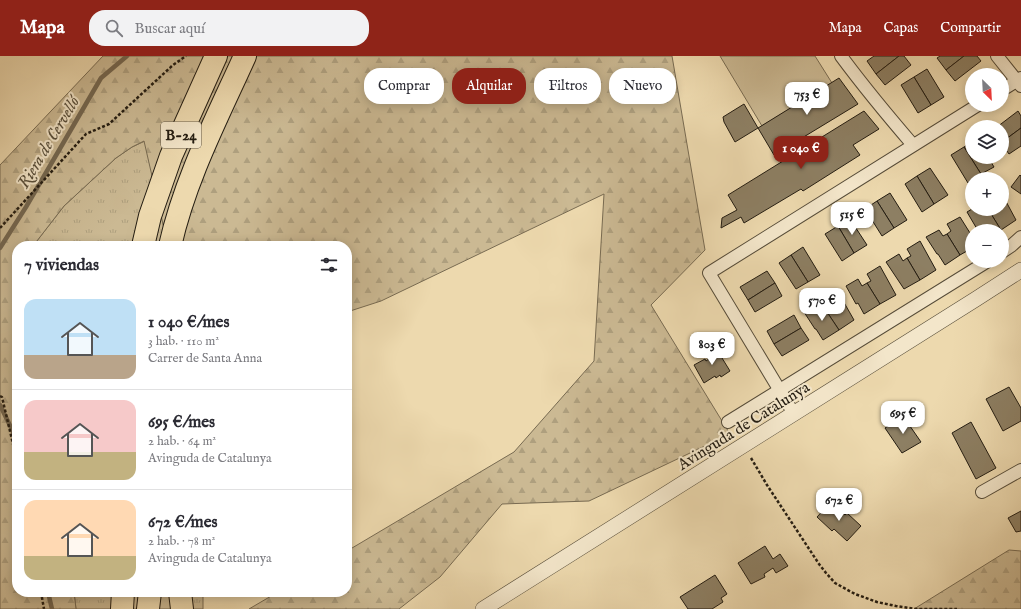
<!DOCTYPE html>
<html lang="es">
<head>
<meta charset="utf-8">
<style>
  :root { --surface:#fff; --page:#f2f2f3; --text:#2b2b33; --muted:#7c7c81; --line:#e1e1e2; --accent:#8f2418 }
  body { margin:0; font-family:"IM FELL English",serif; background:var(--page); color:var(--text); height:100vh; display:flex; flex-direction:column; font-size:15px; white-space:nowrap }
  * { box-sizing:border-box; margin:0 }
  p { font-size:13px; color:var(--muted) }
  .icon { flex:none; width:22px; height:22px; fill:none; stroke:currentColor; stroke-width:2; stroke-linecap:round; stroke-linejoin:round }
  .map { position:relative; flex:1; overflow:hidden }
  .side { position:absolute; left:12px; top:185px; width:340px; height:356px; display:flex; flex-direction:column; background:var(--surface); border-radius:16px; box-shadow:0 2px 10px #0003 }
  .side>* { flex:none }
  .hud { position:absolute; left:364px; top:12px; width:380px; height:36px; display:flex; gap:8px }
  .needle { width:26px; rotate:156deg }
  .controls { position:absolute; left:965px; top:12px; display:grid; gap:8px }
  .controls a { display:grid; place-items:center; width:44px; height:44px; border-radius:50%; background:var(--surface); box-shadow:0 2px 10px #0003; font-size:20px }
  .price { position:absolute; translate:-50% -34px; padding:0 9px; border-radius:8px; background:#fff; color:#222; font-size:13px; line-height:26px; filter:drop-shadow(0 1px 2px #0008) }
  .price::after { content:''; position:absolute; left:50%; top:24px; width:12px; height:9px; margin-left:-6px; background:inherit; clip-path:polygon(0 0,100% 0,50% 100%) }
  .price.active { background:var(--accent); color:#fff }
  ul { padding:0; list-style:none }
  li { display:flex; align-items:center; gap:12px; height:100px; padding:0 12px }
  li+li { border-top:1px solid var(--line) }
  li span { display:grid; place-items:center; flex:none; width:112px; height:80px; border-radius:12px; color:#555 }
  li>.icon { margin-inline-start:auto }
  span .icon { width:48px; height:48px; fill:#fffc; stroke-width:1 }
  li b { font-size:17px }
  h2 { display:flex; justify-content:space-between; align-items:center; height:48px; padding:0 12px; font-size:17px }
  .pill { padding:0 14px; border-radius:16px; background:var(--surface); box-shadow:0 2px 10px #0003; font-size:14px; line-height:36px }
  .pill.active { background:var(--accent); color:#fff }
  header { display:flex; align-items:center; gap:24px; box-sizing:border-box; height:56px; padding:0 20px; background:var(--accent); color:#fff }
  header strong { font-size:19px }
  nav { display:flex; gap:22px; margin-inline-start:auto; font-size:14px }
  .search { width:280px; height:36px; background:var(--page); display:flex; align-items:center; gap:10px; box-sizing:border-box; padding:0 14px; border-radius:16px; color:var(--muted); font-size:15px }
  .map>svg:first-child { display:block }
</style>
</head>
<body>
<header>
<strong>Mapa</strong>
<div class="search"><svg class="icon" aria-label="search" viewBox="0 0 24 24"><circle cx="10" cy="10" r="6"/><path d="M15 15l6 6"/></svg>Buscar aquí</div>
<nav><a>Mapa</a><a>Capas</a><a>Compartir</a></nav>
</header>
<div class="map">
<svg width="1021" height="553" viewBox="0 0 1021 553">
  <defs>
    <pattern id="grass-tufts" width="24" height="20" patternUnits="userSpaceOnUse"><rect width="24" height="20" fill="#cbb993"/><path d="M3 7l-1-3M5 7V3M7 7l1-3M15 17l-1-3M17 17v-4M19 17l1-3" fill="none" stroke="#ae9f7e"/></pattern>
    <pattern id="forest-firs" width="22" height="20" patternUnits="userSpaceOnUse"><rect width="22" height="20" fill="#cbb993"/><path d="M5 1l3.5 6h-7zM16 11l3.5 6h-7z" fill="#ae9f7e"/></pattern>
  </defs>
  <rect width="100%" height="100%" fill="#edd9ae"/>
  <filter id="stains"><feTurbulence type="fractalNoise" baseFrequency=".005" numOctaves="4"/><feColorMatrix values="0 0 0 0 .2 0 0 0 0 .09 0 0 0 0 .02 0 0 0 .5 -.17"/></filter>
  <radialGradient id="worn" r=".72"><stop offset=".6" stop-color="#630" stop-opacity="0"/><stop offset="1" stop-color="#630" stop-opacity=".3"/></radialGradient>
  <!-- grass -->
  <g fill="url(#grass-tufts)" stroke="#786b52">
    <path d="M145 85 168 190H33L64 150 104 113 116 102 132 91Z"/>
    <path d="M74 536H203V553H76Z"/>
  </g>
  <!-- forest -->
  <g fill="url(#forest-firs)" stroke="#786b52">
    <path d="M103 0H672L705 194 651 249 730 378 589 445 502 448 440 521 399 553H249L278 536H347V495L514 396 594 305 604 138 381 245 347 256V190H168L144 85 132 91 116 102 104 113 64 150 33 190H17C17 201 18 212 17 223 15 239 12 245 17 261V536H74L76 553H0V109Z"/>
    <path d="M1009 494 1021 495V553H914Z"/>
  </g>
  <!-- green -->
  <path fill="#cbb993" stroke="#786b52" d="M720 0H815L832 27 762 70Z"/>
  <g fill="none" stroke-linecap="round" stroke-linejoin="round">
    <!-- stream -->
    <g stroke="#746750" stroke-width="4.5">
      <path d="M0 192 26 151 101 22 127 0"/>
      <path d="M0 349 17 384"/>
      <path d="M48 536 52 553"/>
    </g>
  </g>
  <!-- building -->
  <g fill="#8d7f63" stroke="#241d12">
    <path d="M874 0H899L876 18 867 5Z"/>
    <path d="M899 0H904L911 9 885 29 876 18Z"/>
    <path d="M940 0H964L946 14 937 2Z"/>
    <path d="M964 0H977L981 5 955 25 946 14Z"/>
    <path d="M927 13 944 41 931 49 914 21Z"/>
    <path d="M914 21 931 49 918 57 901 29Z"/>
    <path d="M839 22 858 48 774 99 758 72Z"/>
    <path d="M744 48 758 72 735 86 724 66 723 61Z"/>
    <path d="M864 55 879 73 853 89 860 99 803 135 801 133 744 167 741 161 721 172 722 162 737 154 728 139Z"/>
    <path d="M1018 55 1021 60V72L1002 86V71H997Z"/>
    <path d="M1021 72V90L1009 98 1002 88V86Z"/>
    <path d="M972 85V101H988L994 111 981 118 964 91Z"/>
    <path d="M964 91 981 118 974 123H972V124L968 127 951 99Z"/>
    <path d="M930 112 948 139 934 148 917 120Z"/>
    <path d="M1020 119 1021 120V138L1011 131Z"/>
    <path d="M917 120 934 148 922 156 905 128Z"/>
    <path d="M890 137 907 164 894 172 877 145Z"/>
    <path d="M1002 138 1016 164 1001 174 988 153H1002Z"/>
    <path d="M877 145 894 172 882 180 865 153Z"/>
    <path d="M972 153H982L983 155 988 153 1001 174 999 175H980L978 173H977L967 156Z"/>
    <path d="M960 161 970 177 969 178 972 183V192L960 199 947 178 951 175 947 168Z"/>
    <path d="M850 163 867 189 854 197 838 170Z"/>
    <path d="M838 170 854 197 842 205 825 178Z"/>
    <path d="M939 174 943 180 947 178 960 199 945 209 938 198H937L926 181Z"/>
    <path d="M920 185 936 214 920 224 907 202 911 200 907 193Z"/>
    <path d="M803 191 820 219 808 226 791 199Z"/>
    <path d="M899 198 903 205 907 202 920 224 904 233 886 206Z"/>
    <path d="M791 199 808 226 796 233 779 207Z"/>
    <path d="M880 210 896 239 880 248 867 227 871 225 867 218Z"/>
    <path d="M767 215 775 227 748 244 740 231Z"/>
    <path d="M858 223 862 230 867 227 880 248 864 258 858 247 856 248 846 230Z"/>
    <path d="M775 227 782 240 755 256 748 244Z"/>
    <path d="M838 236 854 264 839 274 825 253 829 250 825 244Z"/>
    <path d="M817 248 821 255 825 253 839 274 823 284 816 273H815L804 256Z"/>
    <path d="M794 259 801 272 774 288 767 275Z"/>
    <path d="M801 272 809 284 782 300 774 288Z"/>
    <path d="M714 289 730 315 721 321 720 319 716 322 715 320 704 327 694 309 705 303 706 305 710 302 705 295Z"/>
    <path d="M1009 331 1021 352V365L1003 375 986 343Z"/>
    <path d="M903 360 921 386 902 397 885 372Z"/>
    <path d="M971 366 996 412 976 423 952 377Z"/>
    <path d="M831 446 845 459 847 457 861 470 847 485 834 473 832 475 817 461Z"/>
    <path d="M1021 455V475L1016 476 1008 462Z"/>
    <path d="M765 490 773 503 780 498 788 510 776 517 773 512 764 518 765 521 751 528 738 507Z"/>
    <path d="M715 519 727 538 721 542 723 546 712 553H688L680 541Z"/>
  </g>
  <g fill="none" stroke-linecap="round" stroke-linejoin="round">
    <!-- minor casing -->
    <g stroke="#564c39" stroke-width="14">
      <g id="minor">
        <path d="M841 0C864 31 888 60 913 89"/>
        <path d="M997 0 1021 30"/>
        <path d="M1002 34 1021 22"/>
        <path d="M1002 196 1011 190 1021 181"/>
        <path d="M794 358 709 217 978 49"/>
        <path d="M728 366 988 205"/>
        <path d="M982 436 1021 414"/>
      </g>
    </g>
    <!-- tertiary casing -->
    <g stroke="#564c39" stroke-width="16">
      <path id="tertiary" d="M483 553 976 243 1021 214"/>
    </g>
    <!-- motorway casing -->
    <g stroke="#241d12" stroke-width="24">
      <g id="motorway">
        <path d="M143 190 150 160 171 100 216 0"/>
        <path d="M170 190C185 123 217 62 245 0"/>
        <path d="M180 536 182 553"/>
        <path d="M122 553 123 536"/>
        <path d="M148 553 150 536"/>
      </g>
    </g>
    <!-- path -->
    <g stroke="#241d12" stroke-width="2.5" stroke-dasharray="3 2" stroke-linecap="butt">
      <path d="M0 172 86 78 109 68 173 9 186 0"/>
      <path d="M0 340 2 341 17 405"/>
      <path d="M751 402 767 429 819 508 826 517 835 527 855 538 877 546 896 550 916 553H957"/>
      <path d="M41 536 44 553"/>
    </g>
    <!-- minor -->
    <use href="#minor" stroke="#f3e6ca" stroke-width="12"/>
    <!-- tertiary -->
    <use href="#tertiary" stroke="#f3e6ca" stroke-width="15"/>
    <!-- motorway -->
    <use href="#motorway" stroke="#edd9ae" stroke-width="22"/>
  </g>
  <g text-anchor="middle" stroke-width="4" stroke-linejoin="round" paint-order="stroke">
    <!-- shield labels -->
    <rect fill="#f3e6ca" stroke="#625949" stroke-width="1" x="161" y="66" width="40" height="26" rx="3"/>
    <g font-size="15" font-weight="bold" fill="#241d12">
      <text x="181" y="84">B-24</text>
    </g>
    <!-- street labels -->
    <g font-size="16" fill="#241d12" stroke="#f3e6ca">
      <text transform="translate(743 369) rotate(-32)" y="6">Avinguda de Catalunya</text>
    </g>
    <!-- water labels -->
    <g font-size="17" font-style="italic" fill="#594f3b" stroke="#f3e6ca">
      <text transform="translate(48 86) rotate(-59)" y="6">Riera de Cervelló</text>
    </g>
  </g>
  <rect width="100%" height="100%" filter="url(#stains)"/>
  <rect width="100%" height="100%" fill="url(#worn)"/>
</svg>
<div class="controls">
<a><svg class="needle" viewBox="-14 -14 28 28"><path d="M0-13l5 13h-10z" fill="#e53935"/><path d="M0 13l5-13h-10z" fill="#7c7c81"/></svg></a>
<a><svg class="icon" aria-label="layers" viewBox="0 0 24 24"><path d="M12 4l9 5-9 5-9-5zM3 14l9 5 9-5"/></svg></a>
<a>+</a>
<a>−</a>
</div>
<b class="price" style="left:807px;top:60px">753 €</b>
<b class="price active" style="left:801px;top:114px">1 040 €</b>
<b class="price" style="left:852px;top:180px">515 €</b>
<b class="price" style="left:822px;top:266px">570 €</b>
<b class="price" style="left:712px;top:310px">803 €</b>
<b class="price" style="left:903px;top:379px">695 €</b>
<b class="price" style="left:839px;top:466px">672 €</b>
<div class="hud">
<a class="pill">Comprar</a>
<a class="pill active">Alquilar</a>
<a class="pill">Filtros</a>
<a class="pill">Nuevo</a>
</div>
<section class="side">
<h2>7 viviendas<svg class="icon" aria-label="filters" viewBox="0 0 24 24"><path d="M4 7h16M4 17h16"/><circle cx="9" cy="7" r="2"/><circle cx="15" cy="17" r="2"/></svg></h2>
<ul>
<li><span style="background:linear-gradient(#bfe0f5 70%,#b9a48a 0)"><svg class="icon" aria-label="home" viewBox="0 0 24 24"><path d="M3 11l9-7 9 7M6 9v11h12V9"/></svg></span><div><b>1 040 €/mes</b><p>3 hab. · 110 m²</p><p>Carrer de Santa Anna</p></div></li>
<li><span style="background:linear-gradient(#f6c9c9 65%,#c2b280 0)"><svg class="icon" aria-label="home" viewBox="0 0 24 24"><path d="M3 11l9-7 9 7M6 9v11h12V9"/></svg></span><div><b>695 €/mes</b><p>2 hab. · 64 m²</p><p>Avinguda de Catalunya</p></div></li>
<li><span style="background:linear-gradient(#ffd9b3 70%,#c2b280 0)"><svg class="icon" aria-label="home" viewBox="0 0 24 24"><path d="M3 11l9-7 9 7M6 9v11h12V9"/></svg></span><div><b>672 €/mes</b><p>2 hab. · 78 m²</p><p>Avinguda de Catalunya</p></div></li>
</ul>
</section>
</div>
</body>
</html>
